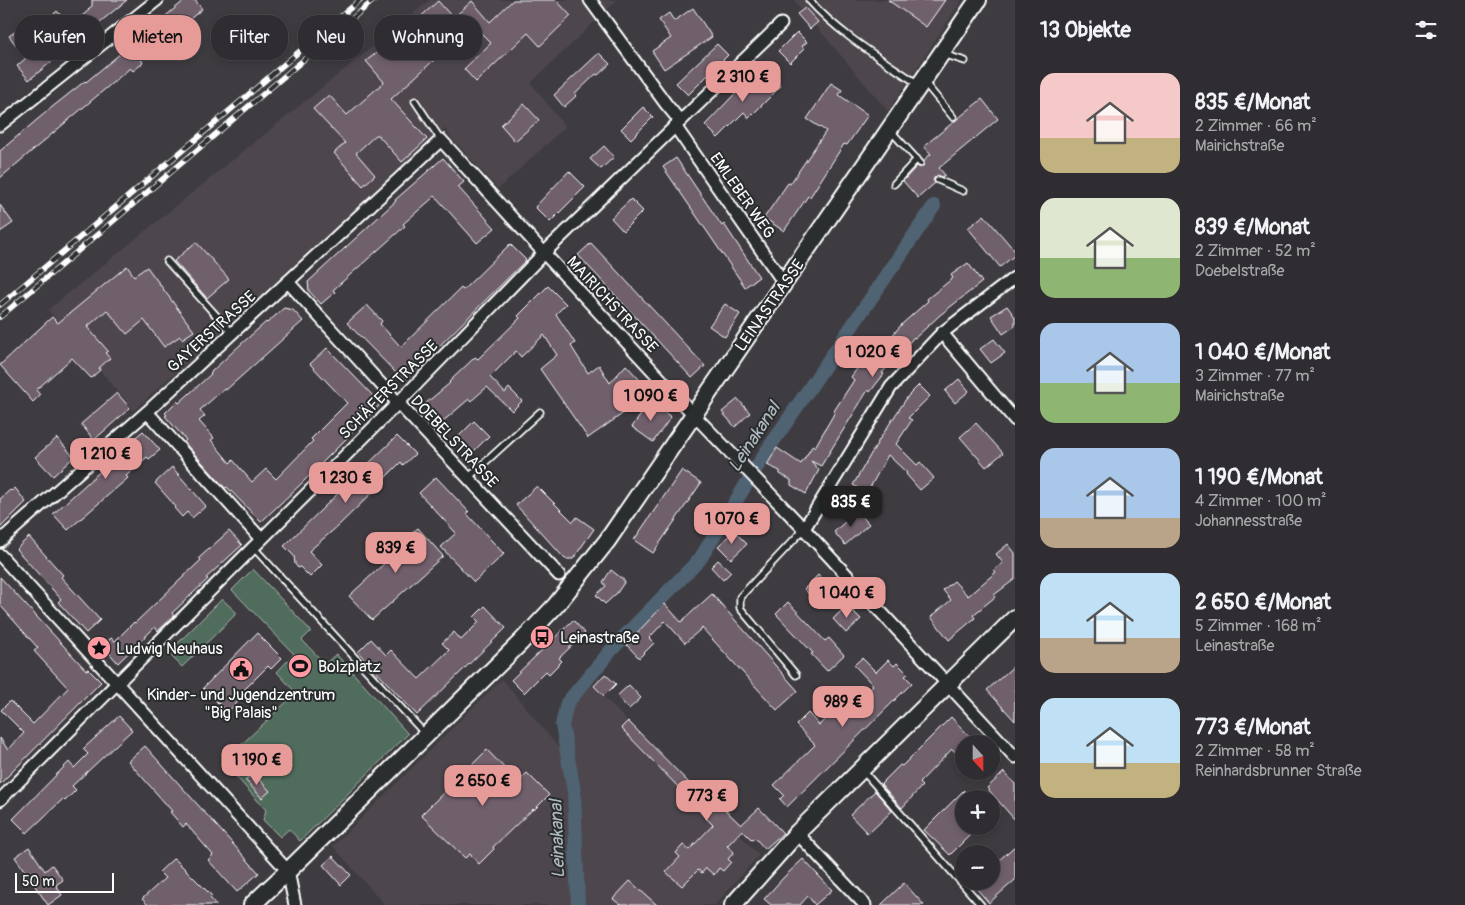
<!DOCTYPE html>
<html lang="de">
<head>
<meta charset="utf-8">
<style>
  :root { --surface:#2f2d31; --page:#373539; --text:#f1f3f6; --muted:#a7a8ab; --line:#4a494d; --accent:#e69b98 }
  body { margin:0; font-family:Pangolin,sans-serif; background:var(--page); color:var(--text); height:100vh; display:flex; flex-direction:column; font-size:19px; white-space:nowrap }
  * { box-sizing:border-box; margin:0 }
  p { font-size:16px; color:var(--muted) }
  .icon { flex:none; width:28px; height:28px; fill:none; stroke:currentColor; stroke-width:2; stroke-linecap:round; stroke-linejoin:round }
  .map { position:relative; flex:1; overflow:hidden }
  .sheet { display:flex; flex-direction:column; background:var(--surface); width:450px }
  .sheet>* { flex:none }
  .banner { position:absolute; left:15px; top:15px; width:475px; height:45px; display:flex; gap:10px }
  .needle { width:32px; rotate:159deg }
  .controls { position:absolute; left:955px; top:735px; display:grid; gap:10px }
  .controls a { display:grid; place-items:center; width:45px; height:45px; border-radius:50%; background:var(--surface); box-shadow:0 2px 8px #0003,0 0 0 1px var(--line); font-size:25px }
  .scale { position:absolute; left:15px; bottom:12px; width:99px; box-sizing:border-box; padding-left:5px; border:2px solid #fff; border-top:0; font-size:14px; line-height:18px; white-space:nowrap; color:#fff; -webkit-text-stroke:4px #2a2d2e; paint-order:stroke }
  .price { position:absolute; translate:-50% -42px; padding:0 11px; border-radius:10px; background:var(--accent); color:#111; font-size:16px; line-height:32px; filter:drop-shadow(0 1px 2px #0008) }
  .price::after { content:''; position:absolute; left:50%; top:30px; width:15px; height:11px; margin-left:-8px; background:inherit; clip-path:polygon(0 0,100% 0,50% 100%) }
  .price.current { background:#222; color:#fff }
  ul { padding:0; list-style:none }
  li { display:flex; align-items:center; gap:15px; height:125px; padding:0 25px }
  li span { display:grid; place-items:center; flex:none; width:140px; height:100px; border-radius:15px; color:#555 }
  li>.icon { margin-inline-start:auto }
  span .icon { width:60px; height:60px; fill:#fffc; stroke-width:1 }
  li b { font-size:21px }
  h2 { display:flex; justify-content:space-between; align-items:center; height:60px; padding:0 25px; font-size:21px }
  .tag { padding:0 18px; border-radius:20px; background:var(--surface); box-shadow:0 2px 8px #0003,0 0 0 1px var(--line); font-size:18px; line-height:45px }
  .tag.current { background:var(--accent); color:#111 }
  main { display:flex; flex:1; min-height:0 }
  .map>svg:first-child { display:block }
</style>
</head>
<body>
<main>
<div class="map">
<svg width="1015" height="905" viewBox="0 0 1015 905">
  <rect width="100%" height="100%" fill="#3f3c41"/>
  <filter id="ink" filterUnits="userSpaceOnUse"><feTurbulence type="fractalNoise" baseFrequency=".02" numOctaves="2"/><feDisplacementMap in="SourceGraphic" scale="10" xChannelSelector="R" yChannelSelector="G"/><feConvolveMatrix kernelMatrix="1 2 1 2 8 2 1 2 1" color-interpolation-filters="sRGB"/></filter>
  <g filter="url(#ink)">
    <!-- built -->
    <g fill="#4d474e">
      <path d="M430 0H617L531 83 565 127 498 189 450 136 445 128 134 410 48 310Z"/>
      <path d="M794 0H962L888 111Z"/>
      <path d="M584 677 759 855 715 905H385L333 846 502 679 558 747 563 744 560 729 566 699Z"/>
    </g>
    <!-- green -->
    <g fill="#506c5b" stroke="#a8b6ad">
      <path d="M253 569 311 631 302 640 325 664 336 654 408 734 300 841 289 829 280 837 263 820 266 810 223 762 296 693 277 672 294 654 232 590Z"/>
      <path d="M222 599 237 613 182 667 168 653Z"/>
    </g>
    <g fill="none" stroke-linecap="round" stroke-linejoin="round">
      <!-- canal -->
      <path stroke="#4f6473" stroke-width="14" d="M578 905 574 791 562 725 567 703 613 648 700 559 768 449 934 206"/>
    </g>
    <!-- building -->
    <g fill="#6f606c" stroke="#fff">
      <path d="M92 0H127L29 80 17 66 26 58 9 36 19 29 36 50 55 34 45 22 57 11 70 26 89 10 88 9 92 6Z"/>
      <path d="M185 0H195L202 9 177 30 180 33 170 41 167 37 141 59 143 63 133 71 130 68 0 178V151L51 108 85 81 86 82Z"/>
      <path d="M513 0H556L571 16 540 46 528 33 476 82 464 69 491 43 474 26 433 61 391 99 427 139 402 162 377 134 356 153 375 175 363 186 334 153 345 143 313 109 329 95 347 115 384 82 366 61 406 30 438 1 453 18 472 1 490 22Z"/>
      <path d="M888 0H945L926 27Z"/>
      <path d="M693 8 712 37 664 69 652 51 671 38 659 20 669 13 674 21Z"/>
      <path d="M805 8 818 22 810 29 797 14Z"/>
      <path d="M797 32 807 42 802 46 804 49 790 63 778 51Z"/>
      <path d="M717 44 728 55 688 95 676 83Z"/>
      <path d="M599 53 610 64 598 75 596 74 575 94 576 96 564 107 554 95Z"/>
      <path d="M752 69 766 83 771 77 781 86 749 118 744 112 718 138 705 125 747 81 744 78Z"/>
      <path d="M831 83 842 90 839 95 868 115 847 145 844 144 810 197 808 196 784 231 764 218 788 183 790 184 826 131 807 119Z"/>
      <path d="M982 99 998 119 939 168 945 175 942 177 938 175 935 177 933 180 935 183 918 198 903 181 917 166 920 168 924 165V160L931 154 924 146Z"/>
      <path d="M524 104 539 120 515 141 501 125Z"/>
      <path d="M643 107 653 117 631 139 621 129Z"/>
      <path d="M604 146 614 157 601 169 590 159Z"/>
      <path d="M443 158 464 182 458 187 495 228 477 243 435 196 403 224 405 226 333 290 335 292 321 304 309 291 308 282 396 201 395 200Z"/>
      <path d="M676 158 722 226 724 224 759 277 745 287 663 167Z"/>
      <path d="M569 171 585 187 550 222 535 207Z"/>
      <path d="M631 199 643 211 623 231 611 218Z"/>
      <path d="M0 205 13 223 0 232Z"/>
      <path d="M984 215 1015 251V255L1000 267 968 228Z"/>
      <path d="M196 242 229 279 207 298 174 261Z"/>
      <path d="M591 243 705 366 692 378 578 255Z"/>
      <path d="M510 244 526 260 404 381 347 323 367 305 382 321 380 324 401 347 461 288 463 290Z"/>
      <path d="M968 263 982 282 940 315 915 338 914 337 882 373 884 374 870 392 868 390 821 466 811 461 819 470 806 494 791 485V480L780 474V471L767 465 777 448 801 464 813 445 815 447 835 412 834 411 854 380 851 377 864 359 869 363 902 324 928 301 927 299 953 278 951 275Z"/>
      <path d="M127 266 134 276 147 267 194 331 182 339 180 336 164 347 144 320 127 334 107 310 87 327 108 351 105 353 110 358 99 368 100 370 91 378 72 358 36 390 40 395 33 402 0 365 52 317 58 323Z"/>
      <path d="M548 286 566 304 556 314 575 343 571 346 588 373 599 365 610 383 626 365 650 391 643 397 645 398 588 438 540 369 557 355 544 335 521 357 516 351 490 377 505 393 509 388 522 401 512 411 487 387 471 401 469 399 441 423 425 404 450 383 449 382 475 357 478 359 520 318 518 316Z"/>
      <path d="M725 304 740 314 725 337 709 326Z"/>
      <path d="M1007 306 1015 317V326L1003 334 991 316Z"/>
      <path d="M284 308 293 310 303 321 226 390 224 389 200 410 205 416 199 421 214 438 211 440 230 463 233 460 252 482 266 469 276 479 313 441 311 439 347 403 310 364 327 348 379 402V406L357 427V428L302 483 261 522 227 487 225 488 184 442 186 440 165 416 167 415 165 413 177 401 179 403 211 374 210 373 240 345 266 322 267 323Z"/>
      <path d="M994 339 1005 353 991 363 980 349Z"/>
      <path d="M959 379 969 391 955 403 945 391Z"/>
      <path d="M919 385 930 396 908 418 912 420 896 444 917 465 920 462 934 478 920 490 906 474 907 473 888 455 867 493 853 485 879 440 908 396Z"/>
      <path d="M117 393 130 408 94 440 81 424Z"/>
      <path d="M738 399 750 413 735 427 722 412Z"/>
      <path d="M650 402 671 417 653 442 632 427Z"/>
      <path d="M474 421 489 436 471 454 456 439Z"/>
      <path d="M976 423 1003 453 986 467 960 437Z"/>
      <path d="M143 431 160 450 149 459 147 457 126 476 128 478 68 530 53 514 117 456 116 454Z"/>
      <path d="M397 436 415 454 403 465 401 462 375 488 376 489 338 526 309 551 322 565 310 577 300 567 298 568 295 564 294 556 284 546Z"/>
      <path d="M57 438 74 457 53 476 35 457Z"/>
      <path d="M172 467 206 506 192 518 187 512 182 517 174 508 176 507 155 483Z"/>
      <path d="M682 470 701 483 653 553 634 540Z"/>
      <path d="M436 477 469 512 467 514 504 554 474 582 441 547 456 533 419 493Z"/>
      <path d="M537 486 573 522 577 517 594 529 573 559H565L516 505Z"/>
      <path d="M15 488 26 502 0 528V499L10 490 12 491Z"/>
      <path d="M857 511 869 524 845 545 834 532Z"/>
      <path d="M418 528 443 556 372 620 349 596 389 559 386 556Z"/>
      <path d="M229 531 242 545 206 578 208 579 172 613 174 616 158 631 155 627 118 663 103 646 111 638 115 641 134 622 135 623 201 560 199 558Z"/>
      <path d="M734 531 747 544 731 559 718 546Z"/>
      <path d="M29 537 63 575 61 577 100 620 86 633 58 602 61 599 16 549Z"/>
      <path d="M1008 544 1015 553V579L994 595 995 597 973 615 975 618 949 640 931 617 951 600 943 590 954 581 968 596 996 572 994 570 1003 563 996 554Z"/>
      <path d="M718 560 731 572 723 580 711 567Z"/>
      <path d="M611 570 625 581 617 593 605 604 596 595 606 586 603 582Z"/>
      <path d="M818 575 833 591 819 604 804 589Z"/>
      <path d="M0 577 86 670 88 669 101 682 0 784V738L8 750 24 733 1 710 10 701 33 724 68 688 34 651 38 648 0 605Z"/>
      <path d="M712 594 798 691 777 710 702 628 685 643 665 621 649 638 654 643 639 658 626 644 665 604 681 622Z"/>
      <path d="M788 602 825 641 829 638 844 655 827 671 811 654 813 653 776 614Z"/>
      <path d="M847 605 861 619 846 633 833 619Z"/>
      <path d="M485 606 506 628 417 715 358 652 371 639 386 655 391 650 419 679 449 650 442 643 454 632 461 640 479 622 474 617Z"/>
      <path d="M573 620 585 633 559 658 562 661 549 674 546 671 524 693 511 680Z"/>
      <path d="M257 633 282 658 271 669 268 666 235 699 238 702 227 712 203 688Z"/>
      <path d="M862 658 876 672 888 660 894 666 897 663 908 674 905 676 912 683 787 807 780 799 784 795 774 785 815 745 796 725 808 713 819 725 833 712 840 718 873 685 854 665Z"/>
      <path d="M1015 665V721L987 690Z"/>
      <path d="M605 674 616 684 604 696 594 686Z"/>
      <path d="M629 685 641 698 629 709 617 696Z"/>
      <path d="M119 716 132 730 72 786 76 790 65 801 63 799 27 833 13 819 69 762 74 768 88 754 83 749Z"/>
      <path d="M951 717 977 744H964V760L952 749 919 783 922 786 902 808 881 784 900 765 902 766Z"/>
      <path d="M628 721 693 787 697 783 741 825 759 808 783 833 765 849 755 838 752 840 742 830 727 846 734 852 728 859 731 862 723 871 719 868 714 875 706 868 702 873 698 870 682 886 666 872 680 857 676 853 683 845 689 850 713 825 684 796 686 795 621 728Z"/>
      <path d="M145 746 259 873 237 892 208 860 213 855 186 824 183 827 170 812 172 811 128 761Z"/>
      <path d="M487 750 518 782 527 773 549 795 534 810 533 809 493 847 494 849 479 864 470 854 465 858 421 815Z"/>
      <path d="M1004 772 1015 784V820L987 788Z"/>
      <path d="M253 773 270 791 262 798 245 780Z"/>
      <path d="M964 790V826H979L950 855 924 830Z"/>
      <path d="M875 791 892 811 868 834 850 815Z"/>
      <path d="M1015 846V880L989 903 970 881H991V867Z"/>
      <path d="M29 847 45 871 52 865 63 880 56 885 62 895 48 905 15 857Z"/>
      <path d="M333 856 351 875 341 885 323 865Z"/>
      <path d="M174 858 212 896 210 898 217 905H148L142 899 165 878 159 872Z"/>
      <path d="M803 859 832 890 815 905 808 896 800 905H771L764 899 784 877Z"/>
      <path d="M630 881 657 905H621L613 899Z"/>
      <path d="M904 883 924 905H881Z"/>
    </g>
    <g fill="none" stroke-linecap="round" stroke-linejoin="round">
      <!-- lane casing -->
      <g stroke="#fff" stroke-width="9">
        <g id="lane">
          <path d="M809 0C839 34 880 58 918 84"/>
          <path d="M943 54 965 61"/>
          <path d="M924 82 953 117"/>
          <path d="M415 101 441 140"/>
          <path d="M891 131 920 163"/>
          <path d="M938 180 963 191"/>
          <path d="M894 184 917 159"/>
          <path d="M167 261 232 333"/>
          <path d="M468 478 540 412"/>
          <path d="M253 547 426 735"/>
          <path d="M796 675 740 608V597L804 529"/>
          <path d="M863 771 981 905"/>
        </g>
      </g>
      <!-- street casing -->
      <g stroke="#fff" stroke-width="15">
        <g id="street">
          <path d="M590 0 666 104 680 121"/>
          <path d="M0 125 157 0"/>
          <path d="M675 126 784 283"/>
          <path d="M288 282 398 403 559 575"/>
          <path d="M942 333 1015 420"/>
          <path d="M147 412 261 539"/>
          <path d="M804 529 891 387 942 333 1014 278"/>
          <path d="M0 541 147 412 441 140 544 253 693 414 804 529 1015 757"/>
          <path d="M0 555 288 871 295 905"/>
          <path d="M0 800 398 403 544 253 781 24"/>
          <path d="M797 833 865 905"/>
        </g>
      </g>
      <!-- secondary casing -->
      <g stroke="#fff" stroke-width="20">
        <g id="secondary">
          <path d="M252 905 288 871 521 642 556 605 607 541 978 0"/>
          <path d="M733 905 797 833 1015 618"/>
        </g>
      </g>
      <!-- lane -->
      <use href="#lane" stroke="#2a2d2e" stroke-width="5.5"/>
      <!-- street -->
      <use href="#street" stroke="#2a2d2e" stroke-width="11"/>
      <!-- secondary -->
      <use href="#secondary" stroke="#2a2d2e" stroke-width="16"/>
      <!-- rail casing -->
      <g stroke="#fff" stroke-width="5.5">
        <g id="rail">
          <path d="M0 305 360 0"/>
          <path d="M0 317 374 0"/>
        </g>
      </g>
      <!-- rail -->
      <use href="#rail" stroke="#2a2d2e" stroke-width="4" stroke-dasharray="11" stroke-linecap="butt"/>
    </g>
  </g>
  <!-- icons -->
  <defs>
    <g id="bus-disc" transform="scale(1.25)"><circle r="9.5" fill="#ff9aa2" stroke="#2a2d2e"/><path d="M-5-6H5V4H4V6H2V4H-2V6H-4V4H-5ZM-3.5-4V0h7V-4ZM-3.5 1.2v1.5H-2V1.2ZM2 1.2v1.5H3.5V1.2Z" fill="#111"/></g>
    <g id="sight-disc" transform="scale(1.25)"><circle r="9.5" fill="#ff9aa2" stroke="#2a2d2e"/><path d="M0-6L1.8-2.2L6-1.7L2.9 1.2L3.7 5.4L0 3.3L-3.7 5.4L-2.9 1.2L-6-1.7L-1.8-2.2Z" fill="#111"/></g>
    <g id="stadium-disc" transform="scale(1.25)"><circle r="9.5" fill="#ff9aa2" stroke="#2a2d2e"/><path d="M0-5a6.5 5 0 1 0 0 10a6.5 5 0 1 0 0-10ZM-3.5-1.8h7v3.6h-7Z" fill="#111"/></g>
    <g id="civic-disc" transform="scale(1.25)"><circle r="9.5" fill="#ff9aa2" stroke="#2a2d2e"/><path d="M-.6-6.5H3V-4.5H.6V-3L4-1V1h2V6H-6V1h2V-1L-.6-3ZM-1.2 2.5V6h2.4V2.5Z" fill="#111"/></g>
  </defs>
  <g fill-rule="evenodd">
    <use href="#bus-disc" x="542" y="637"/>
    <use href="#sight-disc" x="99" y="648"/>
    <use href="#stadium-disc" x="300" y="666"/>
    <use href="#civic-disc" x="241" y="669"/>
  </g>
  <g text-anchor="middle" stroke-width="4" stroke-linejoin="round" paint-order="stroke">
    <!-- street labels -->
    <g font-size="16" fill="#fff" stroke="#2a2d2e">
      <text transform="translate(743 195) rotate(55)" y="6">EMLEBER WEG</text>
      <text transform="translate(613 304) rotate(47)" y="6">MAIRICHSTRASSE</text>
      <text transform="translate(769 305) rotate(-55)" y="6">LEINASTRASSE</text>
      <text transform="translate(211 331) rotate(-42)" y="6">GAYERSTRASSE</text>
      <text transform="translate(388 389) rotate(-45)" y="6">SCHÄFERSTRASSE</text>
      <text transform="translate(455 441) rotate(47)" y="6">DOEBELSTRASSE</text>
    </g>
    <!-- poi labels -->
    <g font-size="16" fill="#fff" stroke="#2a2d2e" text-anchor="start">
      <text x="560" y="643">Leinastraße</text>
      <text x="116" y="654">Ludwig Neuhaus</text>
      <text x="318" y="672">Bolzplatz</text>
      <text x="241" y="700" text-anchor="middle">Kinder- und Jugendzentrum<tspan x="241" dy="18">"Big Palais"</tspan></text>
    </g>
    <!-- water labels -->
    <g font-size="18" font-style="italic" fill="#b0b9c0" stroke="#2a2d2e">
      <text transform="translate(754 437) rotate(-57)" y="6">Leinakanal</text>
      <text transform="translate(557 839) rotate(-92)" y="6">Leinakanal</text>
    </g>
  </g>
</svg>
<div class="controls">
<a><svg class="needle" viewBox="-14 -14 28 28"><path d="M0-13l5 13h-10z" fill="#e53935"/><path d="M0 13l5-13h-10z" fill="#a7a8ab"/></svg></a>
<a>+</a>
<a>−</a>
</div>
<div class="scale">50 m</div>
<b class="price" style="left:743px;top:103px">2 310 €</b>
<b class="price" style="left:873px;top:378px">1 020 €</b>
<b class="price" style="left:651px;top:422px">1 090 €</b>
<b class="price" style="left:106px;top:480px">1 210 €</b>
<b class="price" style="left:346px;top:504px">1 230 €</b>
<b class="price current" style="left:851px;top:528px">835 €</b>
<b class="price" style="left:732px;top:545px">1 070 €</b>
<b class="price" style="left:396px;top:574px">839 €</b>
<b class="price" style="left:847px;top:619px">1 040 €</b>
<b class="price" style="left:843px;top:728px">989 €</b>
<b class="price" style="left:257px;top:786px">1 190 €</b>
<b class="price" style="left:483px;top:807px">2 650 €</b>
<b class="price" style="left:707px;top:822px">773 €</b>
<div class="banner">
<a class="tag">Kaufen</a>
<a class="tag current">Mieten</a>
<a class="tag">Filter</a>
<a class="tag">Neu</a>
<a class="tag">Wohnung</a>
</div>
</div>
<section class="sheet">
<h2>13 Objekte<svg class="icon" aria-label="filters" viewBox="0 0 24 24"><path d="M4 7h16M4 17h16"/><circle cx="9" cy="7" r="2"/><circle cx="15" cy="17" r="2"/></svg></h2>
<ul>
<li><span style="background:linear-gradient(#f6c9c9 65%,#c2b280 0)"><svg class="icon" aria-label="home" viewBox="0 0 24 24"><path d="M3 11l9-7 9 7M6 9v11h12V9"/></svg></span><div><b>835 €/Monat</b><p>2 Zimmer · 66 m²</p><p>Mairichstraße</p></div></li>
<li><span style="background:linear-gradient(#dfe7d0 60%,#8fb573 0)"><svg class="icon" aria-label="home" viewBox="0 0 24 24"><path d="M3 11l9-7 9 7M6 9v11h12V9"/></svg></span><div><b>839 €/Monat</b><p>2 Zimmer · 52 m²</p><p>Doebelstraße</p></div></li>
<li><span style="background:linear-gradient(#a9c7e8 60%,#8fb573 0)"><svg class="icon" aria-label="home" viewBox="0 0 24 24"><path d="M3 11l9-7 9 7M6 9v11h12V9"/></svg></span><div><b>1 040 €/Monat</b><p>3 Zimmer · 77 m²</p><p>Mairichstraße</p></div></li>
<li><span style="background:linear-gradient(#a9c7e8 70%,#b9a48a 0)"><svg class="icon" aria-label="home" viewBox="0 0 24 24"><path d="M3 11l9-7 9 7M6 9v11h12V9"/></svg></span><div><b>1 190 €/Monat</b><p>4 Zimmer · 100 m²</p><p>Johannesstraße</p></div></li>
<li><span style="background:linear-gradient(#bfe0f5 65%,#b9a48a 0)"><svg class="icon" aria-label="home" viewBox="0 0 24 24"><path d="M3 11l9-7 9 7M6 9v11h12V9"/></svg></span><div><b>2 650 €/Monat</b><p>5 Zimmer · 168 m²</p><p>Leinastraße</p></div></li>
<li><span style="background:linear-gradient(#bfe0f5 65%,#c2b280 0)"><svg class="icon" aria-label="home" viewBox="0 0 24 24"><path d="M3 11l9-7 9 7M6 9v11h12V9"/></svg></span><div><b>773 €/Monat</b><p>2 Zimmer · 58 m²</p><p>Reinhardsbrunner Straße</p></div></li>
</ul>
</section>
</main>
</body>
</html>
